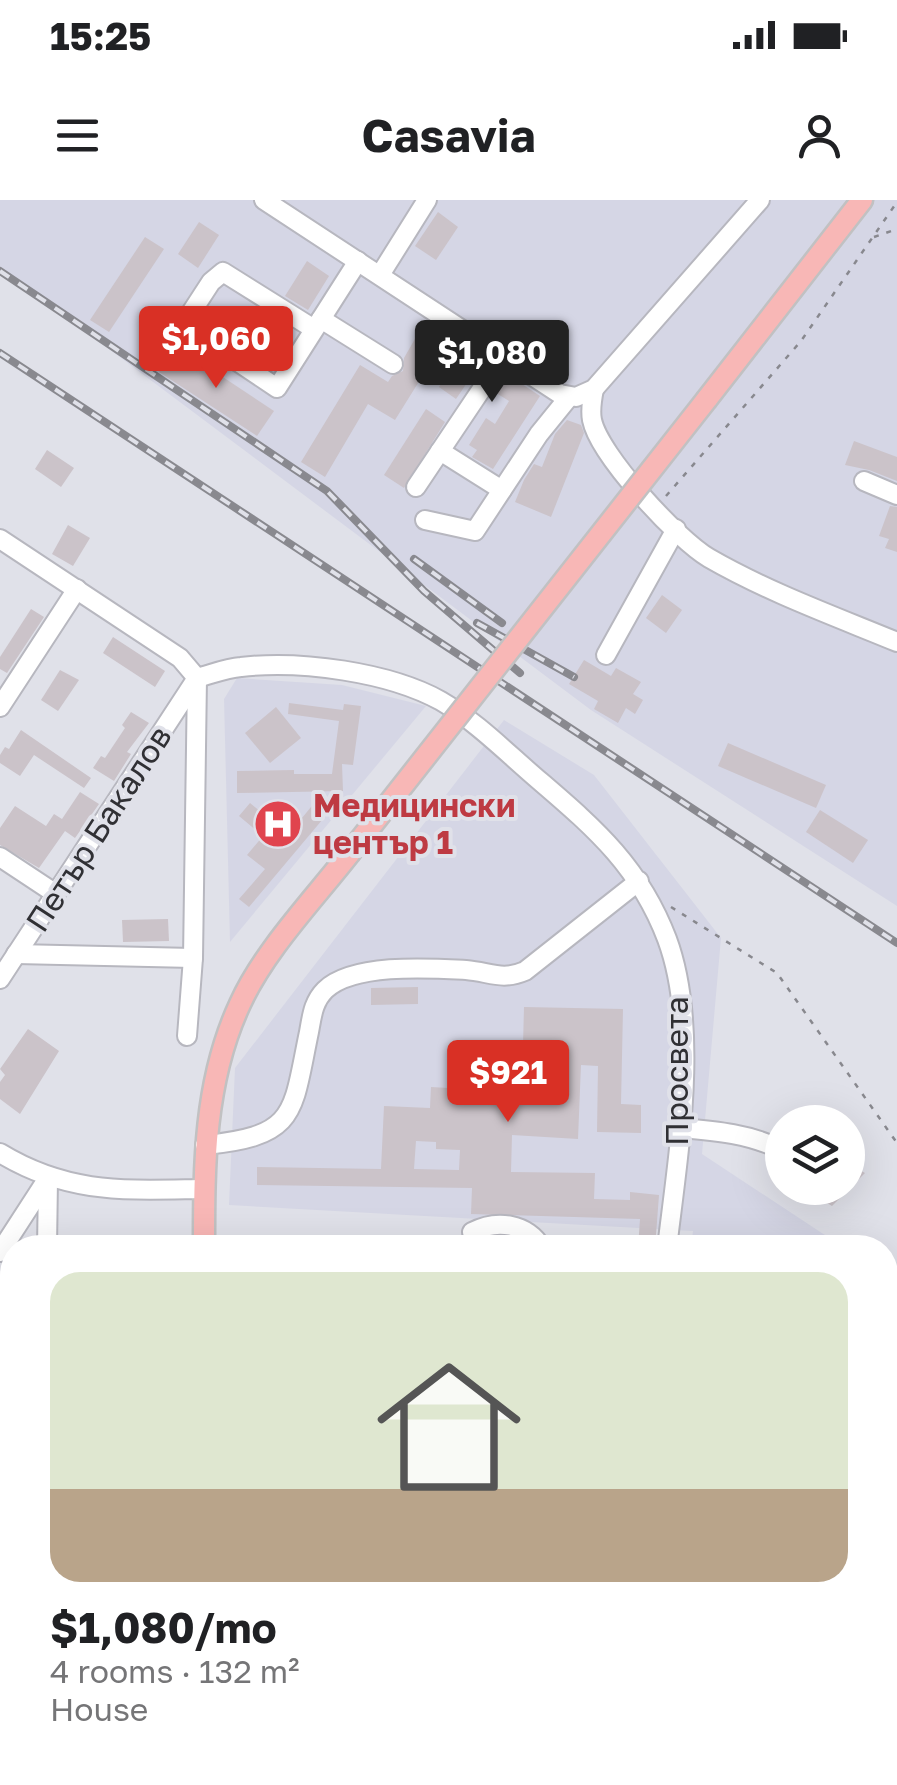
<!DOCTYPE html>
<html lang="en">
<head>
<meta charset="utf-8">
<style>
  :root { --surface:#fff; --page:#f6f6f6; --text:#202124; --muted:#757577; --line:#e0e0e0; --accent:#d93025 }
  body { margin:0; font-family:"Golos Text",sans-serif; background:var(--page); color:var(--text); height:100vh; display:flex; flex-direction:column; font-size:38px; white-space:nowrap }
  * { box-sizing:border-box; margin:0 }
  p { font-size:32px; color:var(--muted) }
  .icon { flex:none; width:55px; height:55px; fill:none; stroke:currentColor; stroke-width:2; stroke-linecap:round; stroke-linejoin:round }
  .map { position:relative; flex:1; overflow:hidden }
  .side { position:absolute; left:0px; top:1035px; width:898px; height:550px; display:flex; flex-direction:column; background:var(--surface); border-radius:40px 40px 0 0; box-shadow:0 10px 40px #0002 }
  .side>* { flex:none }
  .fabs { position:absolute; left:765px; top:905px; display:grid; gap:20px }
  .fabs a { display:grid; place-items:center; width:100px; height:100px; border-radius:50%; background:var(--surface); box-shadow:0 10px 40px #0002; font-size:50px }
  .price { position:absolute; translate:-50% -85px; padding:0 22px; border-radius:10px; background:var(--accent); color:#fff; font-size:32px; line-height:65px; filter:drop-shadow(0 2px 5px #0008) }
  .price::after { content:''; position:absolute; left:50%; top:60px; width:30px; height:22px; margin-left:-15px; background:inherit; clip-path:polygon(0 0,100% 0,50% 100%) }
  .price.active { background:#222; color:#fff }
  ul { padding:0; list-style:none }
  li { display:grid; align-content:center; gap:20px; height:530px; padding:0 50px }
  li+li { border-top:2px solid var(--line) }
  li span { display:grid; place-items:center; height:310px; border-radius:30px; color:#555 }
  li>.icon { margin-inline-start:auto }
  span .icon { width:180px; height:180px; fill:#fffc; stroke-width:1 }
  li b { font-size:42px }
  .status { display:flex; justify-content:space-between; align-items:center; height:70px; padding:0 50px; background:var(--surface); direction:ltr }
  .status svg { height:28px; fill:currentColor }
  header { display:flex; justify-content:space-between; align-items:center; height:130px; padding:0 50px; background:var(--surface); font-size:45px; font-weight:700 }
  .map>svg:first-child { display:block }
</style>
</head>
<body>
<div class="status"><b>15:25</b><svg viewBox="0 0 49 12"><path d="M0 12V9h3v3zM5 12V6h3v6zM10 12V3h3v9zM15 12V0h3v12zM26 1h20v11H26zM47 4h2v5h-2z"/></svg></div>
<header><svg class="icon" aria-label="menu" viewBox="0 0 24 24"><path d="M4 6h16M4 12h16M4 18h16"/></svg>Casavia<svg class="icon" aria-label="person" viewBox="0 0 24 24"><circle cx="12" cy="8" r="4"/><path d="M4 21q1-7 8-7t8 7"/></svg></header>
<div class="map">
<svg width="897" height="1585" viewBox="0 0 897 1585">
  <rect width="100%" height="100%" fill="#e0e1e9"/>
  <!-- built -->
  <g fill="#d5d6e5">
    <path d="M0 0H897V706L591 510 81 128 0 72Z"/>
    <path d="M237 478 342 485 426 506 230 742 224 499Z"/>
    <path d="M504 520 594 575 721 738 702 954 843 1047H691L693 1031 229 1005 235 868Z"/>
    <path d="M885 1075 897 1083V1349L885 1385Z"/>
  </g>
  <!-- building -->
  <g fill="#cbc3c9" fill-rule="evenodd">
    <path d="M438 12 458 27 436 60 415 46Z"/>
    <path d="M199 22 219 35 198 68 178 54Z"/>
    <path d="M145 37 164 49 109 132 90 120Z"/>
    <path d="M307 61 329 76 308 110 285 96Z"/>
    <path d="M436 128 448 135 395 220 368 204 325 277 301 262 360 165 388 182 392 176 403 171 404 158 416 137 426 143Z"/>
    <path d="M176 146 274 211 257 236 159 172Z"/>
    <path d="M466 147 540 196 493 269 472 257 477 250 469 245 486 218 495 224 509 201 493 191 492 184 483 178 471 177 456 199 439 187Z"/>
    <path d="M426 209 445 222 404 288 384 275Z"/>
    <path d="M567 220 581 225 584 233 551 317 515 302 524 280 534 264 542 267 555 234Z"/>
    <path d="M854 241 897 257V281L869 270 845 265Z"/>
    <path d="M47 250 74 268 61 287 35 269Z"/>
    <path d="M890 306 897 307V352L885 348 889 339 879 336Z"/>
    <path d="M68 325 90 338 73 366 52 354Z"/>
    <path d="M662 395 682 410 666 433 646 418Z"/>
    <path d="M31 409 44 417 7 473 0 469V457Z"/>
    <path d="M113 437 165 471 155 487 103 453Z"/>
    <path d="M584 460 611 476 616 468 641 482 633 494 643 500 635 514 626 508 618 523 594 509 598 501 569 484Z"/>
    <path d="M60 470 79 480 58 511 41 500Z"/>
    <path d="M289 503 343 510 344 504 361 506 353 565 342 564 343 591 237 593V571L294 570V574H332L339 521 288 514Z"/>
    <path d="M276 507 301 538 270 563 245 533Z"/>
    <path d="M131 512 149 523 127 552 131 554 114 581 93 568 101 556 105 558 125 528 122 525Z"/>
    <path d="M21 530 91 578 84 588 34 555 20 576 0 563V555L5 547 9 549Z"/>
    <path d="M728 543 826 585 816 608 718 566Z"/>
    <path d="M80 592 99 604 75 638 65 631 39 668 0 645V628L15 606 46 626 54 614 62 619Z"/>
    <path d="M320 596 333 607 249 707 239 699 265 669 247 655 263 636 239 616 250 603 288 635Z"/>
    <path d="M820 610 868 640 853 663 806 632Z"/>
    <path d="M168 719 169 741 123 742 122 720Z"/>
    <path d="M418 787V804L371 805V788Z"/>
    <path d="M524 807 623 809 621 904 641 905V933L597 932 598 866 581 865 578 939 512 935 511 972 595 973 594 999 630 1000V992L659 995 655 1048H638L640 1019 471 1014 472 988 257 985V967L381 969 384 906 430 908 431 887 465 889 466 842 523 845ZM416 941 436 942V949L460 950 459 970 414 969Z"/>
    <path d="M28 829 59 851 20 914 0 899V882L5 875 0 869Z"/>
    <path d="M848 964 865 973 832 1006 802 988H848Z"/>
  </g>
  <g fill="none" stroke-linecap="round" stroke-linejoin="round">
    <!-- minor casing -->
    <g stroke="#b7b7bf" stroke-width="22">
      <g id="minor">
        <path d="M264 0 560 194 576 197 594 189 760 0"/>
        <path d="M380 75 427 0"/>
        <path d="M321 119 393 164"/>
        <path d="M314 129 223 72 211 82 183 125 277 188 358 61"/>
        <path d="M594 189C592 199 590 210 592 220 599 255 678 340 709 358 768 392 834 416 897 442"/>
        <path d="M440 251 502 290"/>
        <path d="M864 281 897 295"/>
        <path d="M416 287 481 190"/>
        <path d="M425 320 475 331 539 234 569 197"/>
        <path d="M0 339 180 458 197 478"/>
        <path d="M606 455 676 329"/>
        <path d="M197 478C212 474 226 468 241 467 300 460 389 472 441 501 477 522 509 555 541 582 597 630 640 668 667 739 700 828 678 955 667 1048"/>
        <path d="M0 507 77 389"/>
        <path d="M0 657 56 694"/>
        <path d="M16 754 193 758"/>
        <path d="M0 779 197 478"/>
        <path d="M187 836 193 758 197 478"/>
        <path d="M681 928C717 931 750 934 782 950"/>
        <path d="M205 945C298 936 292 913 309 832 312 816 313 802 325 790 353 763 429 768 466 770 490 772 502 781 525 771L639 681"/>
        <path d="M0 953C69 995 127 990 204 989"/>
        <path d="M472 1032C497 1019 527 1023 542 1048"/>
        <path d="M47 1048 48 979"/>
        <path d="M0 1052 48 978"/>
        <path d="M0 1262 12 1267"/>
        <path d="M0 1337 12 1332"/>
        <path d="M885 1467 897 1468"/>
        <path d="M0 1549 12 1540"/>
        <path d="M568 1572 639 1574 756 1585"/>
        <path d="M43 1585V1572"/>
        <path d="M349 1585V1572"/>
        <path d="M479 1585V1572"/>
        <path d="M794 1585 795 1572"/>
        <path d="M867 1585 868 1572"/>
      </g>
    </g>
    <!-- major casing -->
    <g stroke="#c1c1c2" stroke-width="25">
      <g id="major">
        <path d="M707 199 862 0"/>
        <path d="M204 1048C204 965 204 881 240 804 264 751 313 700 349 654"/>
        <path d="M194 1585V1572"/>
      </g>
    </g>
    <!-- path -->
    <g stroke="#88888e" stroke-width="2.5" stroke-dasharray="5 8" stroke-linecap="butt">
      <path d="M874 37 897 29"/>
      <path d="M666 296 801 141 897 2"/>
      <path d="M671 707 777 773 897 943"/>
    </g>
    <!-- minor -->
    <use href="#minor" stroke="#fff" stroke-width="18"/>
    <!-- major -->
    <use href="#major" stroke="#f8b7b6" stroke-width="20"/>
    <!-- rail casing -->
    <g stroke="#89898f" stroke-width="8">
      <g id="rail">
        <path d="M0 71 327 291 424 391 520 473"/>
        <path d="M0 153 897 743"/>
        <path d="M414 359 502 423"/>
        <path d="M477 423 574 477"/>
      </g>
    </g>
    <!-- rail -->
    <use href="#rail" stroke="#e0e1e9" stroke-width="4" stroke-dasharray="11" stroke-linecap="butt"/>
    <!-- major-bridge casing -->
    <g stroke="#c1c1c2" stroke-width="25" stroke-linecap="butt">
      <path id="major-bridge" d="M349 654 707 199"/>
    </g>
    <!-- major-bridge -->
    <use href="#major-bridge" stroke="#f8b7b6" stroke-width="20"/>
  </g>
  <!-- icons -->
  <defs>
    <g id="hospital-disc" transform="scale(2.5)"><circle r="9.5" fill="#e0444e" stroke="#e0e1e9"/><path d="M-5-5h3v3.5h4V-5h3V5h-3V1.5h-4V5h-3Z" fill="#fff"/></g>
  </defs>
  <g fill-rule="evenodd">
    <use href="#hospital-disc" x="278" y="624"/>
  </g>
  <g text-anchor="middle" stroke-width="8" stroke-linejoin="round" paint-order="stroke">
    <!-- health labels -->
    <g font-size="32" font-weight="bold" fill="#be3a42" stroke="#e0e1e9" text-anchor="start">
      <text x="313" y="617">Медицински<tspan x="313" dy="37">център 1</tspan></text>
    </g>
    <!-- street labels -->
    <g font-size="32" fill="#303034" stroke="#e0e1e9">
      <text transform="translate(99 629) rotate(-57)" y="11">Петър Бакалов</text>
      <text transform="translate(677 871) rotate(-90)" y="11">Просвета</text>
    </g>
  </g>
</svg>
<div class="fabs">
<a><svg class="icon" aria-label="layers" viewBox="0 0 24 24"><path d="M12 4l9 5-9 5-9-5zM3 14l9 5 9-5"/></svg></a>
</div>
<b class="price" style="left:216px;top:191px">$1,060</b>
<b class="price active" style="left:492px;top:205px">$1,080</b>
<b class="price" style="left:508px;top:925px">$921</b>
<section class="side">
<ul>
<li><span style="background:linear-gradient(#dfe7d0 70%,#b9a48a 0)"><svg class="icon" aria-label="home" viewBox="0 0 24 24"><path d="M3 11l9-7 9 7M6 9v11h12V9"/></svg></span><div><b>$1,080/mo</b><p>4 rooms · 132 m²</p><p>House</p></div></li>
</ul>
</section>
</div>
</body>
</html>
